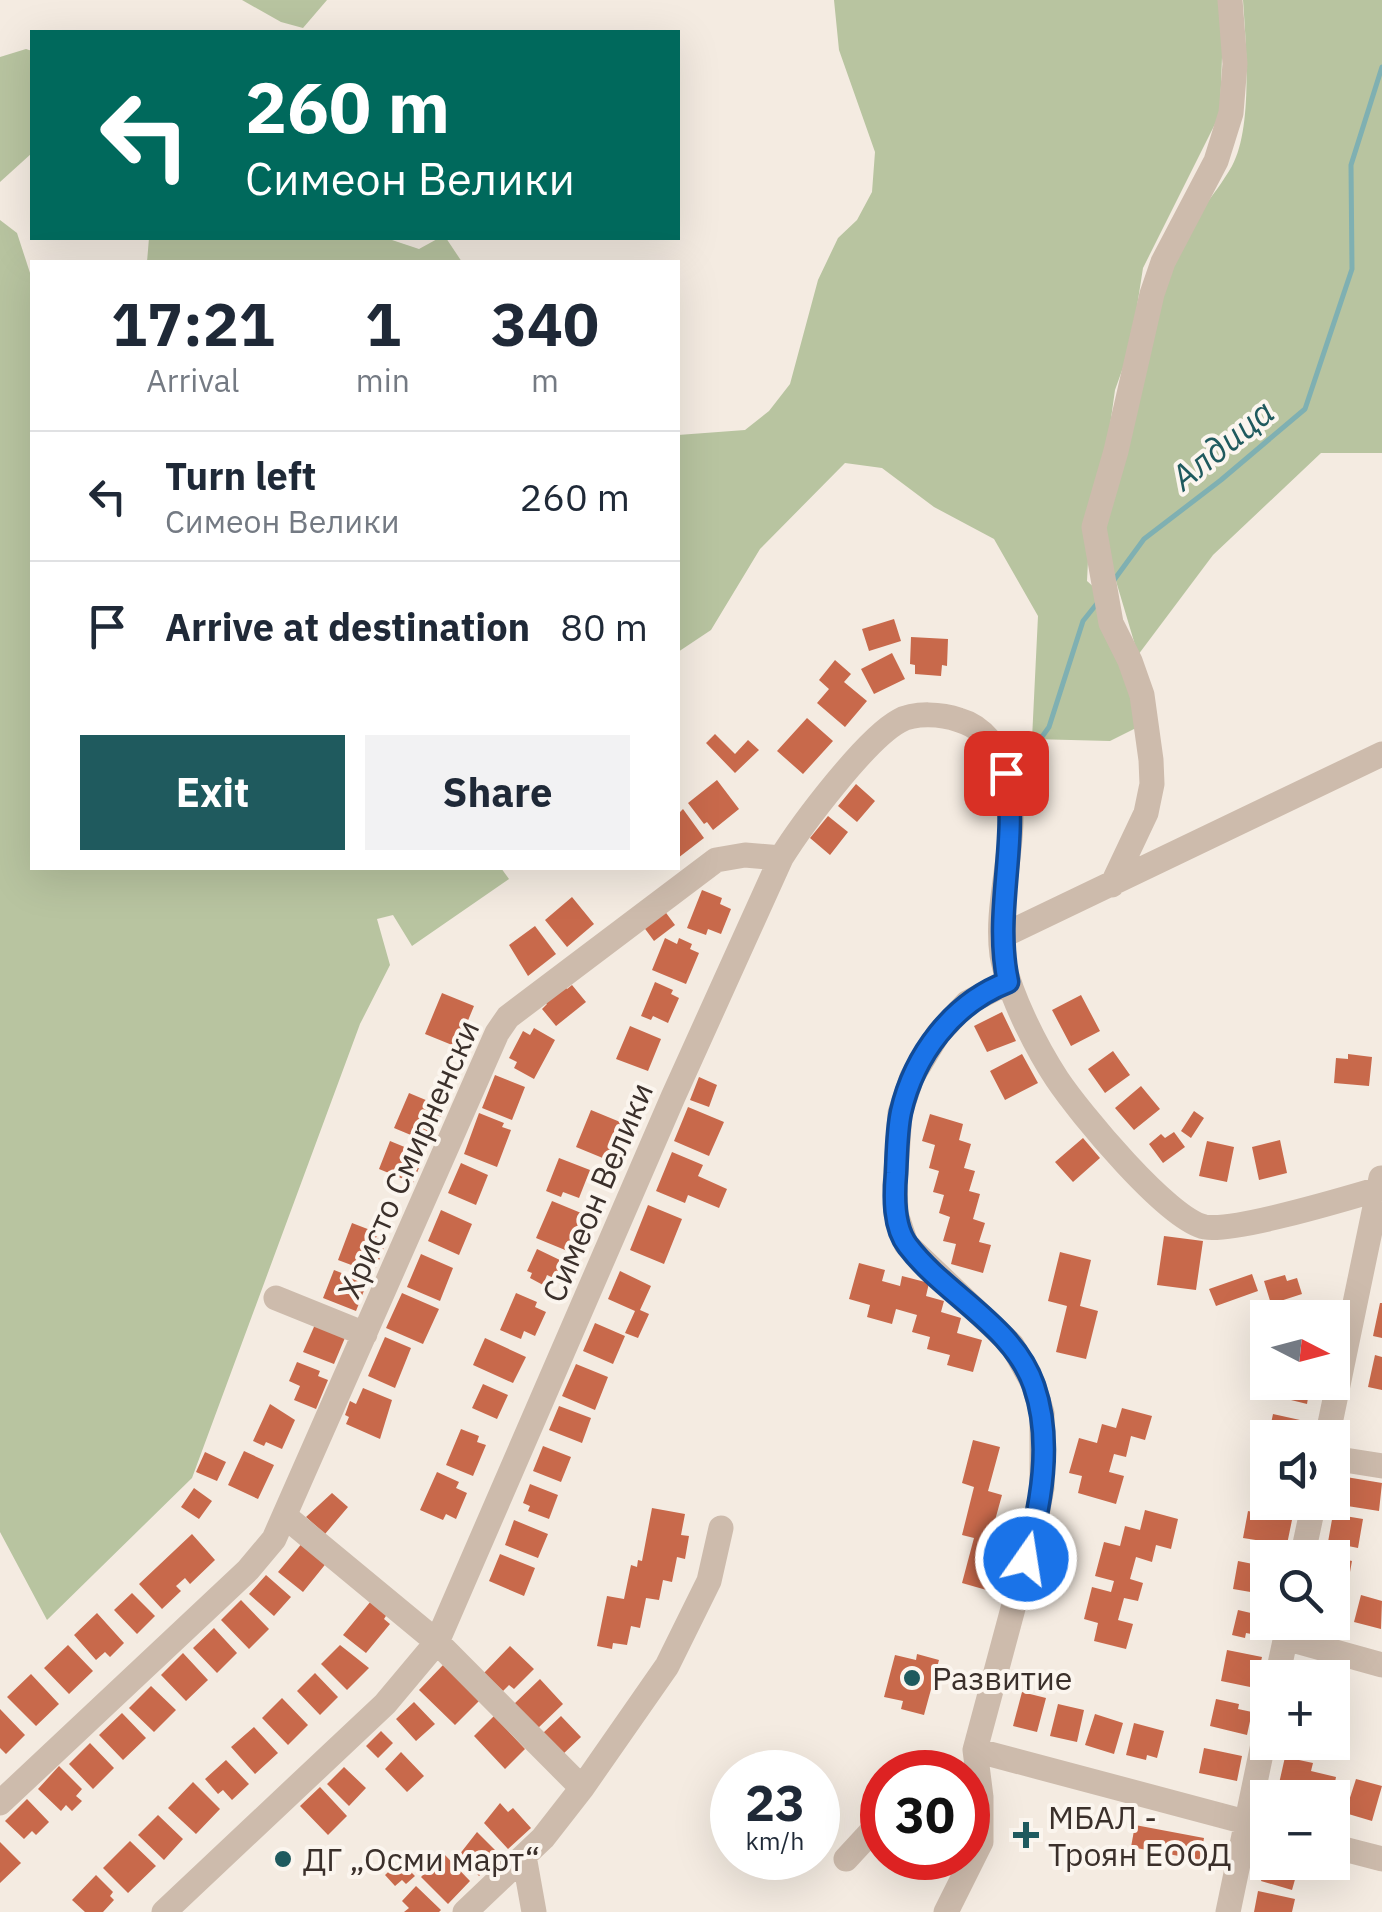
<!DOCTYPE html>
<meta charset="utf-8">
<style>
body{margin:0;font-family:"IBM Plex Sans",sans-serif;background:#f2f2f3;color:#1f2937;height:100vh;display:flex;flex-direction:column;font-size:38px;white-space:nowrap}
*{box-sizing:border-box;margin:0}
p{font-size:32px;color:#747a83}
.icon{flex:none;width:55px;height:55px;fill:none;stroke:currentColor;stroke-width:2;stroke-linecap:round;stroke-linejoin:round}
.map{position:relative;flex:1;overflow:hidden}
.side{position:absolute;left:30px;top:260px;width:650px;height:610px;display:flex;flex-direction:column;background:#fff;border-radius:0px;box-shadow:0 10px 40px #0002}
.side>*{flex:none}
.top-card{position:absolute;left:30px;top:30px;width:650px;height:210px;border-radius:0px;box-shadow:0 10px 40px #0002;background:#00695c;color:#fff;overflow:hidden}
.needle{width:65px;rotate:96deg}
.tools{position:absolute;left:1250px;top:1300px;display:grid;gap:20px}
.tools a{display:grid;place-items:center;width:100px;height:100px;border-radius:0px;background:#fff;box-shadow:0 10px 40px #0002;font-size:50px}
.speed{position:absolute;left:710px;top:1750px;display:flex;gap:20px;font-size:50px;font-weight:700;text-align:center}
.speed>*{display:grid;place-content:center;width:130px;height:130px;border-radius:50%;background:#fff;box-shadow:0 10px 40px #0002;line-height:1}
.speed small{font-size:25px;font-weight:400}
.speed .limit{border:15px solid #d22;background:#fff;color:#111}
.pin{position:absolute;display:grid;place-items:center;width:85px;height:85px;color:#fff;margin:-42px;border-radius:20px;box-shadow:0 5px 15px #0006}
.me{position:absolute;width:110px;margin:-55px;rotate:13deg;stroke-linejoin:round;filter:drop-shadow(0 0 8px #0008)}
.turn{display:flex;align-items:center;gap:35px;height:210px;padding:0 50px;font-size:45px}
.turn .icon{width:130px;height:130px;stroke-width:2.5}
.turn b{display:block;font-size:70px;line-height:85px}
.eta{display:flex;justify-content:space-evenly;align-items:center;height:170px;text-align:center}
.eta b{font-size:60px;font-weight:800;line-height:70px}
.button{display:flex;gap:20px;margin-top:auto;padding:20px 50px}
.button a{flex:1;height:115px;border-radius:0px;background:#1f5a5e;color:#fff;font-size:40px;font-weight:800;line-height:115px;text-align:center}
.button a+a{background:#f2f2f3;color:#1f2937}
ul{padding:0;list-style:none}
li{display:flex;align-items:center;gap:30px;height:130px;padding:0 50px;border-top:2px solid #e0e1e3}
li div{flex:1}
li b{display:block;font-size:38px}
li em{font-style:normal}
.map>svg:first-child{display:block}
</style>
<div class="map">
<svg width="1382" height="1912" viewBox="0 0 1382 1912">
<rect width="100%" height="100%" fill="#f4ebe1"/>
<path fill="#b8c4a0" d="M242,0H327L303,28L281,22Z
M834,0H1224L1220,114L1143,268L1131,345L1115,390L1109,433L1091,501L1087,581L1097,590L1150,721L1110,741L1032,739L1038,616L994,539L934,507L882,468L845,463L760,549L711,630L678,652V435L745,430L769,411L790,384L818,280L838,238L857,220L872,192L875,152L839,50Z
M1243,0H1382V453H1321L1213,555L1138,655L1105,544L1104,505C1125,429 1142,344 1168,270C1181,230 1212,201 1232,166C1253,128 1246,43 1243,0Z
M26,49L32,51V153L0,182V57Z
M0,220L17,233L32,279V868H501L509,879L412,946L393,915L377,919L390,965L360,1024L192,1478L47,1620L0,1532Z
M149,238H386L419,249L439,238H446L462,262H147Z"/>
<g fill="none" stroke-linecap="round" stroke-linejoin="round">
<path stroke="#7fb0b2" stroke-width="5" d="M1114,580L1144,539L1221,480L1305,409L1352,269L1351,165L1382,67
M1022,765L1049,727L1083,621L1099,601"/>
</g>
<path fill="#c8694b" d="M894,619L901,641L869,651L862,629Z
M911,637L948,639L947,666L942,665L941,676L915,674V665L910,664Z
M892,653L905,679L874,694L861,669Z
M835,660L851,674L844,682L867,701L845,727L817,703L829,689L819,680Z
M807,718L833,741L803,774L777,751Z
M715,734L735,754L748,740L759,750L735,773L706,743Z
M717,780L739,809L713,830L707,822L704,824L688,803Z
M856,784L875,801L857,822L838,806Z
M683,809L704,838L678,858V814Z
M828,816L848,832L830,855L810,838Z
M702,890L722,898L720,904L731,909L721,934L708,929L706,935L687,928Z
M572,897L594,924L567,947L545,920Z
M661,906L675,925L654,941L640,922Z
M535,926L556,954L528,976L509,945Z
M665,938L677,944L679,938L692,944L690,949L699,953L686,984L652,970Z
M655,982L673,990L671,994L679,998L668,1023L653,1016L651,1020L641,1016Z
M562,983L567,989L572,985L586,1002L556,1026L542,1009L547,1004L542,999Z
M442,993L474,1006L457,1047L425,1034Z
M1081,995L1100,1031L1071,1046L1052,1010Z
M1002,1012L1016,1041L987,1052L974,1026Z
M630,1026L661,1039L648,1071L616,1059Z
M534,1028L555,1040L534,1079L514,1068L517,1062L509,1058L523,1031L530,1035Z
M1113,1051L1130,1075L1105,1093L1088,1069Z
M1022,1054L1038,1083L1005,1100L990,1071Z
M1348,1054L1372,1057L1369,1086L1334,1083L1336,1058L1348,1059Z
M495,1075L525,1087L512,1120L482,1108Z
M699,1077L717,1085L709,1107L690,1100Z
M1141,1086L1160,1109L1134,1130L1115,1108Z
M409,1093L445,1108L430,1143L394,1128Z
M688,1107L724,1122L709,1156L674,1141Z
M591,1110L625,1124L610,1161L576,1147Z
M1194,1111L1204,1118L1191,1138L1181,1131Z
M479,1113L504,1123L502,1127L511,1130L497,1167L464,1154Z
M930,1114L963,1124L959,1140L971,1144L964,1168L975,1171L969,1191L980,1194L973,1219L985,1223L979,1242L991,1245L983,1273L951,1264L956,1244L943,1241L950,1217L939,1213L944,1195L933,1192L939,1171L929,1168L935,1145L922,1141Z
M1174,1132L1185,1147L1163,1163L1149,1144L1161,1134L1165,1138Z
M1083,1138L1100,1158L1073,1182L1055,1162Z
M1280,1140L1287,1173L1259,1180L1252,1147Z
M390,1141L424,1155L413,1183L379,1169Z
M1207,1141L1234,1147L1227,1182L1199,1176Z
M672,1152L703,1165L698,1176L727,1189L719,1208L688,1195L685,1203L656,1191Z
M559,1158L590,1170L579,1198L563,1192L561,1197L546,1191Z
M461,1163L488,1175L476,1205L448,1193Z
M552,1201L586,1215L570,1252L536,1238Z
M648,1205L682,1219L664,1264L630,1250Z
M441,1210L472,1224L459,1255L428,1241Z
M352,1223L378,1233L376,1238L386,1242L376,1268L364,1264L362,1269L338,1260Z
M1164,1236L1203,1241L1196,1290L1157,1285Z
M537,1249L564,1262L556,1279L547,1275L543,1285L530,1278L532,1273L527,1271Z
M1060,1252L1091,1260L1080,1306L1098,1311L1086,1359L1056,1352L1067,1306L1048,1301Z
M421,1254L453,1268L440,1301L407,1287Z
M859,1263L885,1270L882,1281L900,1286L902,1276L929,1283L926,1296L944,1301L941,1312L961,1318L957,1333L982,1340L973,1372L947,1365L950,1355L927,1349L930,1337L912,1332L917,1315L896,1309L892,1324L867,1317L870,1305L849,1299Z
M334,1270L367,1283L356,1311L323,1298Z
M620,1271L651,1286L640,1310L649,1314L638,1338L625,1333L635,1311L608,1299Z
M1252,1274L1258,1291L1216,1306L1209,1289Z
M1285,1275L1287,1281L1297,1278L1302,1294L1271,1304L1264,1281Z
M402,1293L439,1309L423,1344L386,1328Z
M516,1293L537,1302L535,1307L546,1312L535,1336L524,1331L521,1339L500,1330Z
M1380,1303H1382V1338L1373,1336Z
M317,1320L347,1333L334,1364L303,1352Z
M595,1323L625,1336L613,1364L583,1351Z
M385,1337L411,1348L395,1388L368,1376Z
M485,1338L526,1357L513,1383L473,1365Z
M1375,1355L1382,1357V1390L1368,1387Z
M297,1362L320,1371L318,1376L328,1380L316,1409L294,1400L300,1386L289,1381Z
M576,1364L608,1377L595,1410L562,1396Z
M1286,1382H1321L1317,1400L1308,1398L1307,1404L1283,1398Z
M483,1384L508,1395L497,1419L472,1408Z
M363,1388L392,1400L380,1439L346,1424L349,1417L345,1415L350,1401L356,1404Z
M270,1404L295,1420L282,1449L266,1442L264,1446L253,1441Z
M559,1406L591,1418L582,1443L549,1430Z
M1122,1408L1152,1416L1145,1440L1131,1436L1126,1457L1114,1454L1109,1472L1124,1476L1116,1504L1078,1493L1082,1476L1069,1473L1079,1438L1097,1443L1102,1424L1116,1428Z
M1273,1414L1300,1420L1297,1428L1308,1430L1306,1438H1268Z
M461,1429L479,1436L477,1442L486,1445L473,1476L446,1465Z
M973,1440L1000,1447L988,1491L1002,1495L989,1542L1002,1546L990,1591L962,1583L974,1538L962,1535L974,1487L962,1483Z
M543,1446L571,1457L561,1482L533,1471Z
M244,1451L274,1465L258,1499L228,1485Z
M205,1452L226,1462L217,1481L196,1472Z
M437,1472L459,1482L456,1488L467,1493L456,1519L446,1514L443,1520L420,1510Z
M1346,1477L1382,1483L1379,1511L1341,1505Z
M1266,1480L1268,1502H1294L1293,1509L1261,1506Z
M530,1484L558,1495L549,1519L528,1511L530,1506L523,1503Z
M194,1488L212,1501L199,1519L181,1507Z
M332,1493L348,1507L325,1534L306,1517Z
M652,1508L685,1514L681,1535L689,1536L685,1559L677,1557L672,1582L663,1580L659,1600L646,1598L640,1628L631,1626L627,1645L613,1643L612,1649L597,1646L607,1596L624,1599L631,1565L637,1567L638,1560L642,1561Z
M1145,1510L1178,1519L1171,1549L1156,1545L1152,1562L1136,1557L1130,1579L1143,1583L1138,1601L1124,1598L1118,1620L1133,1624L1126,1649L1094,1641L1098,1623L1084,1619L1092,1587L1111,1592L1114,1581L1095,1576L1104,1542L1120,1546L1125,1526L1140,1530Z
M1248,1511L1292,1520L1285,1554L1261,1550L1262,1541L1243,1538Z
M1333,1514L1363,1519L1358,1548L1328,1542Z
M514,1520L548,1534L538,1558L505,1545Z
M192,1534L215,1560L190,1584L185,1578L176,1586L181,1591L162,1609L139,1584Z
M304,1541L328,1561L303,1592L278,1572Z
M500,1554L535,1568L524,1596L489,1581Z
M1343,1559L1352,1561L1342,1616L1332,1614V1576L1340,1577Z
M1238,1561L1268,1567V1595L1233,1589Z
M266,1575L291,1597L274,1616L249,1594Z
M132,1593L155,1616L137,1634L114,1610Z
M1361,1595L1382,1601L1381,1629L1354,1622Z
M241,1600L269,1629L249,1649L221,1620Z
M371,1601L389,1611L384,1619L390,1624L366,1653L343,1635Z
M1238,1610L1268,1617L1270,1622L1267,1637L1246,1633L1245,1638L1232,1635Z
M97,1613L124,1643L110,1657L105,1652L96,1660L74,1635Z
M214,1628L237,1653L217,1673L193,1648Z
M68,1645L93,1671L69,1694L44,1668Z
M340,1645L369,1668L347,1690L321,1664Z
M510,1646L534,1669L514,1689L509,1685L503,1691L484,1673Z
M1227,1650L1262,1657L1255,1688L1221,1681Z
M183,1653L208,1680L186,1701L161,1675Z
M917,1654L939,1660L924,1715L901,1709L903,1701L884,1697L895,1655L916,1660Z
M1304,1660L1333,1666L1331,1678H1300Z
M444,1664L481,1699L455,1725L419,1690Z
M315,1673L338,1697L320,1715L297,1691Z
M31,1674L59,1704L36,1726L7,1697Z
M540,1679L563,1704L537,1729L514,1704Z
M151,1686L176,1710L154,1732L129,1708Z
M1022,1692L1046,1698L1037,1732L1013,1726Z
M282,1698L308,1725L288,1745L262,1718Z
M1216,1699L1239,1704L1238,1709L1252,1712L1247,1735L1210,1726Z
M414,1702L435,1724L416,1741L396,1719Z
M1058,1704L1084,1710L1077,1742L1050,1736Z
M0,1709L25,1735L6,1754L0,1748Z
M122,1713L146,1738L123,1760L99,1735Z
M1095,1714L1123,1723L1114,1754L1085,1745Z
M494,1716L525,1749L505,1769L474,1736Z
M561,1716L581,1737L562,1755L542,1734Z
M1134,1723L1164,1731L1157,1758L1147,1755L1146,1760L1126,1755Z
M254,1727L278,1753L255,1774L231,1747Z
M381,1731L393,1743L378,1758L366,1746Z
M1281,1742H1313L1311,1751Z
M90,1743L114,1768L93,1789L69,1764Z
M1204,1748L1242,1756L1237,1781L1199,1773Z
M401,1752L424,1776L407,1792L385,1769Z
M1285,1757L1313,1763L1311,1771L1336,1777L1332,1798H1302L1303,1793L1278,1788Z
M226,1760L249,1784L232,1800L223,1790L218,1794L205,1779Z
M59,1766L82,1789L76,1796L82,1801L72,1811L66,1805L61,1811L38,1789Z
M344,1767L366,1788L349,1806L327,1784Z
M1356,1779L1382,1786L1372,1821L1345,1813Z
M193,1782L220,1809L196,1834L168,1808Z
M320,1787L347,1816L328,1835L300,1806Z
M27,1799L49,1822L36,1835L32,1831L24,1839L5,1821Z
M500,1803L508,1812L513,1808L531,1828L508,1849L484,1823Z
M158,1815L183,1839L164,1860L138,1835Z
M1135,1825L1204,1838L1200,1860L1131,1847Z
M477,1832L500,1855L479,1876L459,1855Z
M130,1841L156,1866L128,1893L103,1868Z
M0,1842L21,1863L0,1883Z
M444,1854L470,1881L448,1904L421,1877Z
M400,1861L415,1876L406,1884L402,1880L395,1886L385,1875Z
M1266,1862H1300L1292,1890L1261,1881Z
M96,1875L113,1892L110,1896L114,1900L103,1912H85L72,1900Z
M416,1886L441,1910L439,1912H404L409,1908L402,1901Z
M1258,1891L1295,1899L1292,1912H1254Z"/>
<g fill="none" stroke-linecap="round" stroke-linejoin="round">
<path stroke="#cdbbac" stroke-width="25" d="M1112,885L1146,813L1152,784L1151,760L1142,695L1130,661L1111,623L1094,527L1116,451L1152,294L1163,262L1216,161L1231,113L1235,64L1230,0
M1002,936L1382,754
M276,1298L365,1334
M1327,1438L1381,1178
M1332,1458L1382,1466
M286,1517L437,1642L582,1788L543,1838L465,1912
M1302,1558L1314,1502
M1285,1638L1382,1665
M1277,1678L1289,1622
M975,1750L1268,1828
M582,1788L667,1666L709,1581L721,1528
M981,1797L975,1750L1034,1530L1042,1488V1413L1033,1383L1012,1345L906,1244L896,1214L895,1185L900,1113L912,1077L938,1034L967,1003L1008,982
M0,1803L248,1570L274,1539L497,1033L508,1017L716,860L745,855L781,858
M1332,1846L1382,1859
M524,1856L534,1912
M846,1859L882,1820
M164,1912L385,1704L437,1642L673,1097L781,858C802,824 866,739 899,721C915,712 942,714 959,720C984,727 999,749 1006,774C1022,836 994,897 1002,955C1008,992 1036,1047 1057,1079C1079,1112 1168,1220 1205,1227C1236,1232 1348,1198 1382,1188
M946,1912L981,1842V1797L968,1799
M1228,1912L1268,1720"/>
</g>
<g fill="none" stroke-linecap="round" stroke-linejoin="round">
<g stroke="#114b97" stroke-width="25">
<path id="route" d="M1006,773C1019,843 993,912 1008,982C953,1003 914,1055 901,1112C897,1131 897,1153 896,1173C894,1196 893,1227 908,1246C945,1295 1014,1326 1034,1386C1053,1441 1041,1505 1026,1559"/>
</g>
<use href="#route" stroke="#1a73e8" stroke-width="18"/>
</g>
<g fill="#1f5a5e" stroke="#fbf5ee" stroke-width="4">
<circle cx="912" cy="1678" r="10"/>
<path d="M1021 1820h10v10h10v10h-10v10h-10v-10h-10v-10h10z"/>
<circle cx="283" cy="1859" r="10"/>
</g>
<g text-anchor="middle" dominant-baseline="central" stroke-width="8" stroke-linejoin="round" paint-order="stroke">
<g font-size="32" fill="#3b302b" stroke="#fbf5ee">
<text transform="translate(408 1159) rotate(-66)">Христо Смирненски</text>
<text transform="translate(597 1192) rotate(-67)">Симеон Велики</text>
</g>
<g font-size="32" fill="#3b302b" stroke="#fbf5ee" text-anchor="start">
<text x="932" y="1678">Развитие</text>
<text x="1048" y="1817">МБАЛ -<tspan x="1048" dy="37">Троян ЕООД</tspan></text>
<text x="303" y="1859">ДГ „Осми март“</text>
</g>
<g font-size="35" font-style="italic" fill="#1f5a5e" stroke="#fbf5ee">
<text transform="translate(1222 444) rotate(-39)">Алдица</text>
</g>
</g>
</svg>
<div class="tools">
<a><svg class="needle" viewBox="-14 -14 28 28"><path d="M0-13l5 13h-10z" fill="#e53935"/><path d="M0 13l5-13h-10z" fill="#747a83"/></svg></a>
<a><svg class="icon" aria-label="sound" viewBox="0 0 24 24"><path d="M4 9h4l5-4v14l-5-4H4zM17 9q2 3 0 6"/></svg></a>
<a><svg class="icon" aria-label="search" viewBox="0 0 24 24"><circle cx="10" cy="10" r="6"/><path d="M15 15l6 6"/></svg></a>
<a>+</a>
<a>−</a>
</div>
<div class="speed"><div>23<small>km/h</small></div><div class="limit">30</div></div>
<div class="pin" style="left:1006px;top:773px;background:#d93025"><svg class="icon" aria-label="arrive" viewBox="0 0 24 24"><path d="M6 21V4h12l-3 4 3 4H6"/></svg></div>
<svg class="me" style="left:1026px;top:1559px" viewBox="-20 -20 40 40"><circle r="17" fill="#1a73e8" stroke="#fff" stroke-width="3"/><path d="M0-11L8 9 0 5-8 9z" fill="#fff"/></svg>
<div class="top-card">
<div class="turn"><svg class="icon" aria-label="left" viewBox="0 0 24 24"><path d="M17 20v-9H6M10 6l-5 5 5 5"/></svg><div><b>260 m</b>Симеон Велики</div></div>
</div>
<section class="side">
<div class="eta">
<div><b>17:21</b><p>Arrival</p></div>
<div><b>1</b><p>min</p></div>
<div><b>340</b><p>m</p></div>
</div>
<ul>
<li><svg class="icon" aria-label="left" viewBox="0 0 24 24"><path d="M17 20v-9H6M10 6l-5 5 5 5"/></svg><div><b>Turn left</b><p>Симеон Велики</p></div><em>260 m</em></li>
<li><svg class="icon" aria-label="arrive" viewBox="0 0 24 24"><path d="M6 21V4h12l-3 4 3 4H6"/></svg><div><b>Arrive at destination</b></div><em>80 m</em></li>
</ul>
<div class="button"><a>Exit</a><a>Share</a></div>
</section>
</div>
